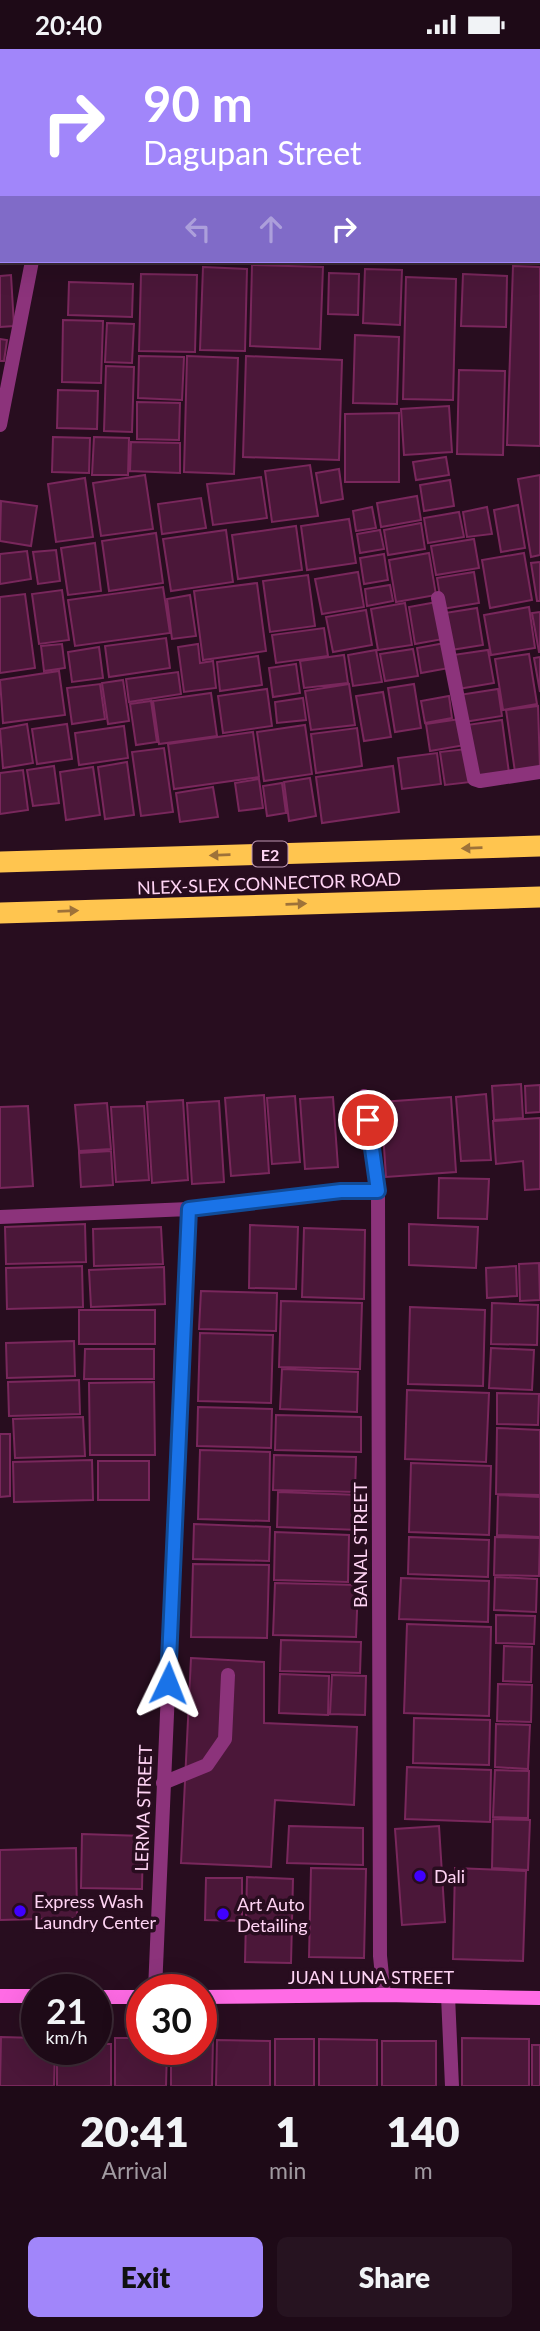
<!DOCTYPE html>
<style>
body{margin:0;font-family:Lato,sans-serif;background:#261320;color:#f1f3f6;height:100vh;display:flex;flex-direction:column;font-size:26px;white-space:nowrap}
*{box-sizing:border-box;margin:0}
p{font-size:23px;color:#a19aa1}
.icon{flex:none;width:38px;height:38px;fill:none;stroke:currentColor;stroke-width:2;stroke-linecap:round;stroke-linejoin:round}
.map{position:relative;height:2037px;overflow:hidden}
.details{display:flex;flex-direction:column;background:#1e0a17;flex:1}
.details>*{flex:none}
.guide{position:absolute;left:0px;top:0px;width:541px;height:214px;box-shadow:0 7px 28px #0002,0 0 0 2px #3c2b36;background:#a186fa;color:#fff;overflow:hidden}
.speed{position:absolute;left:21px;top:1925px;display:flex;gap:14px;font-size:35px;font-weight:700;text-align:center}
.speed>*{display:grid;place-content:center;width:91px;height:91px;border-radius:50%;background:#1e0a17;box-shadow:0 7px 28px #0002,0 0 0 2px #3c2b36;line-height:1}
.speed small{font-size:18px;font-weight:400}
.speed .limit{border:10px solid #d22;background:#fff;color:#111}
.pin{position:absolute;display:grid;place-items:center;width:60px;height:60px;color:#fff;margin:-30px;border:4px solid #fff;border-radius:50%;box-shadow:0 2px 7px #0007}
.me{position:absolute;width:77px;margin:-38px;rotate:2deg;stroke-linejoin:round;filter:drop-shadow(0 0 5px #0008)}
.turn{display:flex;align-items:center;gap:24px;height:147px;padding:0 28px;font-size:32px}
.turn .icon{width:91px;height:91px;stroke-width:2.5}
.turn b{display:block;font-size:49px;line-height:60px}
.lanes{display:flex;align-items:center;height:66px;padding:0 28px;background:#0003;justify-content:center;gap:35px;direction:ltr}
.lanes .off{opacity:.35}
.eta{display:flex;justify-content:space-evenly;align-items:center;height:119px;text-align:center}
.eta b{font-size:42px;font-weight:800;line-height:49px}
.primary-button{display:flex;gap:14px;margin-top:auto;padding:14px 28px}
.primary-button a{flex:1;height:80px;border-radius:10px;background:#a186fa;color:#111;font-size:28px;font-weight:800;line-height:80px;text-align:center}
.primary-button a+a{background:#261320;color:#f1f3f6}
.status{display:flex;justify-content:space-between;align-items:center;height:49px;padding:0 35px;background:#1e0a17;direction:ltr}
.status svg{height:19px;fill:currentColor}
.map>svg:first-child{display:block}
</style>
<div class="status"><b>20:40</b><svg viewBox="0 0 49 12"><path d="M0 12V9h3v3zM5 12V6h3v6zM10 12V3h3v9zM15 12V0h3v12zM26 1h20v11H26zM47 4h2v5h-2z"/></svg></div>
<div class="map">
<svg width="540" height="2037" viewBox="0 0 540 2037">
<rect width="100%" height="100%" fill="#280d1f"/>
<path fill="#4b1739" stroke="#79275c" stroke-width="2" d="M0,0H53L2,2V45Z
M107,0H230L107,2Z
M240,0H294V2H240Z
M348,0H400V2H348Z
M405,0H446V2H406Z
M451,0H540V173L539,2Z
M0,52L2,53V105L0,104Z
M0,106H2V172H0Z
M252,216L323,218L320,300L250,297Z
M513,217L540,218V397L507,396Z
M203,218L247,220L245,302L200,301Z
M365,220L402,221L400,276L363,274Z
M329,224L359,225L358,266L328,265Z
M141,225L197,226L195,303L139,302Z
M463,225L507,227L506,278L461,277Z
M11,226L14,277L0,278V227Z
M406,228L456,230L453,351L403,350Z
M69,233L133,235L132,268L68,266Z
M63,271L103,272L101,334L62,333Z
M107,274L134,275L132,314L105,313Z
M355,286L399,288L397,355L353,354Z
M0,290L7,291L4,312H0Z
M139,307L184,308L182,351L138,349Z
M187,307L238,309L234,425L184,423Z
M246,307L342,311L339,411L243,408Z
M106,317L134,318L132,383L104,382Z
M459,321L505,322L503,406L457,405Z
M58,341L98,342L97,380L57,379Z
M137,353L180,354L179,391L137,390Z
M449,357L452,403L404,406L401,360Z
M399,364V433H345V365Z
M53,388L90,389L89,424L52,423Z
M94,388L129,389L128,426H92Z
M131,393L180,394V424L130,422Z
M446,408L449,426L416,431L413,413Z
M310,416L318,467L272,473L265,422Z
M339,420L343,450L321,454L316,424Z
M145,426L153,480L101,487L93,434Z
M540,426V506L531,508L518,430Z
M261,428L267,469L213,476L207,435Z
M85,429L93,488L56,493L48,435Z
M450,431L454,457L424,462L420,436Z
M417,447L421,471L381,478L377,454Z
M201,449L206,479L162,485L158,455Z
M1,452L37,457L31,497L0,492Z
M518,456L525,499L501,503L494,461Z
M372,458L376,479L356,482L353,462Z
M487,458L492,485L467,488L463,463Z
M459,463L464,488L428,494L424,469Z
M349,470L356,514L307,521L301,477Z
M421,474L425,500L388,506L384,481Z
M296,477L302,521L238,530L232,486Z
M226,481L233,533L171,542L163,490Z
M380,481L384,500L360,504L357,485Z
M156,484L163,534L109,542L102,492Z
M474,490L479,519L436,526L431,497Z
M95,494L101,542L68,546L61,499Z
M56,501L60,532L38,535L33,503Z
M27,502L31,530L0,535V505Z
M429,504L436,546L396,553L389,511Z
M524,504L532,551L490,559L482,511Z
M384,505L388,531L364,535L360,509Z
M540,513V552H537L531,514Z
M358,523L364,558L322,565L315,530Z
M474,523L479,554L442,560L437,529Z
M308,526L315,577L270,583L263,532Z
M257,534L266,602L203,611L194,542Z
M390,536L393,552L367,557L365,540Z
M163,538L170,584L75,597L68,551Z
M62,541L69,591L39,595L32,545Z
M25,545L35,619L0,624V548Z
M190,546L196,587L172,590L167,550Z
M437,553L443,590L415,595L409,558Z
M405,554L412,596L378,601L371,560Z
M529,558L535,599L491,606L484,566Z
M477,559L483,596L451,601L445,564Z
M366,561L372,596L333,603L326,568Z
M540,563V603H539L532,564Z
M324,579L328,607L276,614L272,586Z
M166,589L170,619L109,628L105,597Z
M445,594L449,619L421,624L417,599Z
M62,595L65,619L44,622L41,597Z
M198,595L200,614L213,612L216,639L184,643L178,598Z
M99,598L103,629L72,633L68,603Z
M413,600L418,627L385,632L380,605Z
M376,601L382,633L353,637L348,606Z
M488,601L494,634L458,640L453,606Z
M529,605L537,655L503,661L495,610Z
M344,606L348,634L304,639L300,612Z
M258,607L262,636L220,642L217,613Z
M540,608V643L534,609Z
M296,615L300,644L273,648L269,619Z
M59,622L65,666L3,674L0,631Z
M178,623L181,645L129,653L126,630Z
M123,631L129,672L108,675L102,634Z
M100,635L105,670L72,675L67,639Z
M349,635L355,676L311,681L305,642Z
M414,635L421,679L395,683L388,639Z
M267,640L272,677L223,684L218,647Z
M498,640L502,667L464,673L459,646Z
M383,643L391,688L364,692L356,647Z
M211,644L217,687L159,695L153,652Z
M449,647L452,669L425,674L421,652Z
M303,649L306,671L277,674L275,653Z
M151,652L157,693L136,696L130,655Z
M538,657L540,719L515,723L506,661Z
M460,670L465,696L430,702L426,675Z
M502,671L509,724L475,729L467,676Z
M27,675L33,714L3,719L0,680Z
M67,675L72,710L37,715L32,680Z
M305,676L312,725L264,732L257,683Z
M124,677L128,709L79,716L75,684Z
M357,679L362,717L316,724L311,685Z
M253,683L259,728L174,740L168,695Z
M164,699L173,763L141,767L132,703Z
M466,700L471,733L445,736L440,703Z
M437,704L441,735L402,740L398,709Z
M127,713L134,766L105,770L98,718Z
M54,717L59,754L33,757L27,721Z
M393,717L399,763L322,774L316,728Z
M93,718L100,766L66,771L60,723Z
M23,721L28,761L0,765V724Z
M310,729L316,767L289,772L284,733Z
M259,730L263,759L239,762L235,734Z
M282,734L286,764L267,767L263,737Z
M213,738L218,768L180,773L176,744Z
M521,1035L523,1069L494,1071L492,1037Z
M540,1036V1063L526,1064L525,1037Z
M486,1045L491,1111L461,1112L456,1048Z
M264,1046L269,1124L231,1127L225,1049Z
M295,1047L300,1113L272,1115L267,1049Z
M333,1048L338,1118L305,1120L300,1050Z
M451,1048L456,1123L386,1128L381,1053Z
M183,1051L188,1131L152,1134L147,1053Z
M219,1052L224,1133L192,1135L187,1054Z
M107,1054L111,1100L79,1102L75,1056Z
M28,1057L33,1137L0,1139V1058Z
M144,1057L149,1131L116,1133L111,1058Z
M540,1069V1140L525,1141L523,1112L496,1115L493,1072Z
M111,1102L113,1136L81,1138L79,1104Z
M439,1129L489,1130L487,1170L438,1169Z
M85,1175L86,1213L6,1215L5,1178Z
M409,1175L478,1178L476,1219L409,1216Z
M250,1176L298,1178L296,1240L249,1239Z
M161,1178L163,1215L94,1217L93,1180Z
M304,1179L365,1181L364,1250L302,1248Z
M539,1214L540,1251L520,1252L519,1215Z
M82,1217L83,1258L7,1260L6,1219Z
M516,1217L517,1247L487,1249L486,1219Z
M164,1218L165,1255L91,1258L89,1221Z
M201,1242L277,1244L276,1282L199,1280Z
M281,1252L362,1254L360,1320L279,1318Z
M492,1254L538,1256L537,1296L491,1295Z
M410,1258L485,1261L483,1337L408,1335Z
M79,1261H155V1295H79Z
M200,1284L273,1286L271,1354L198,1352Z
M74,1292L75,1327L7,1329L6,1294Z
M491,1299L534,1301L532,1341L489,1339Z
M85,1300H154V1330H84Z
M282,1320L358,1323L357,1363L280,1360Z
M79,1331L80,1365L9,1367L8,1333Z
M154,1333L155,1406H90L89,1334Z
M407,1341L489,1344L486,1413L405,1410Z
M497,1344L539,1345L538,1376L497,1375Z
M198,1358L272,1360L271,1399L197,1397Z
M276,1366L361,1368V1403L275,1401Z
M83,1368L85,1407L15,1409L13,1370Z
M497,1379L540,1381V1446L496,1445Z
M0,1385H10V1447L0,1448Z
M200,1401L270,1403L269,1472L198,1470Z
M274,1406L356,1408L355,1443L273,1441Z
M92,1411L93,1451L14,1453L13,1413Z
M98,1412H149V1451H98Z
M411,1414L491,1417L489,1486L409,1483Z
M278,1443L360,1446L359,1481L277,1478Z
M498,1446L540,1448V1488L497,1486Z
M194,1475L270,1478L269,1512L193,1510Z
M275,1483L349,1486L348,1533L274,1531Z
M409,1488L489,1491L488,1528L408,1525Z
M495,1488L540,1489L539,1527L494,1526Z
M193,1515L269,1516L267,1589L191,1588Z
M495,1528L537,1530L536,1563L494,1561Z
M401,1529L489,1532L488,1573L399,1570Z
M275,1534L358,1536L356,1588L273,1586Z
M496,1566L535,1567L534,1595L496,1594Z
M407,1575L491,1578L489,1667L404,1664Z
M281,1591L361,1593L360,1624L280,1622Z
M504,1597L532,1598L531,1633L503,1632Z
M191,1609L264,1613V1674L357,1678L354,1756L275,1751L271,1818L181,1814Z
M280,1625L329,1627L328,1666L279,1664Z
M332,1626L366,1627L365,1666L330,1665Z
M498,1635L532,1636L531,1673L497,1672Z
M414,1669L490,1671L489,1716L413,1714Z
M496,1675L530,1676L528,1720L495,1718Z
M407,1718L491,1721L490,1773L405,1770Z
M495,1721L529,1722L528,1769L493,1768Z
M493,1770L530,1771L528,1821L492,1819Z
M289,1777L363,1779V1816L287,1814Z
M439,1777L445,1873L402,1876L395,1780Z
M82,1785L143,1787L142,1840L81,1839Z
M76,1799L77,1869L0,1871V1801Z
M311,1819L366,1820L364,1909L309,1908Z
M455,1819L526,1822L523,1912L453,1910Z
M247,1828L293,1830L291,1914L245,1913Z
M206,1829H242V1872L205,1871Z
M1,1988L37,1989V2000H55L54,2037H0Z
M115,1989H142V2000H167L166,2037H115Z
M201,1989H213L212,2037H171V2000H201Z
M462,1989L529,1990V2037H462Z
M275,1990H314V2037H275Z
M319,1990L377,1991V2037H319Z
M217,1991L270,1992V2037H216Z
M382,1992H436V2037H382Z
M96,1995H111V2037H57V2000H96Z
M532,1996H540V2037H532Z"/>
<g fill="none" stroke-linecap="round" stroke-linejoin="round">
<path stroke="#8c337b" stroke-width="14" d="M163,1734L207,1716L225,1690L228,1626"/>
<path stroke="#8c337b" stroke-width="14" d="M74,2L75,0
M0,190H2
M539,194H540
M0,376L32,212
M438,549L474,730L480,732L540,723
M364,1047L378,1142L380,1907L384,1946
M0,1168L189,1160L341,1142H378
M155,1941L189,1160
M448,1947L452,2037"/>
<path stroke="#ff6be5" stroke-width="14" d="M0,1947H37
M96,1948H142
M201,1948L384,1946L540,1949"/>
<path stroke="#ffc54f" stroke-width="21" d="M0,813L540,797
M0,864L540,848"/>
</g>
<defs><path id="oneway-solid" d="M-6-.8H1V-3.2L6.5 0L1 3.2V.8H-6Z" transform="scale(1.75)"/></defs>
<g fill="#9e7239">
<use href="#oneway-solid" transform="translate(472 799) rotate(178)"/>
<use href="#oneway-solid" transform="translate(220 806) rotate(178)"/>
<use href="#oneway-solid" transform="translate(296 855) rotate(-2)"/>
<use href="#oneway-solid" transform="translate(68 862) rotate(-2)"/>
</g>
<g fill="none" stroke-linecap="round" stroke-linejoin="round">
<g stroke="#114b97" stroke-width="18">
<path id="route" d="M168,1634L189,1160L341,1142H378L368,1071"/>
</g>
<use href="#route" stroke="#1a73e8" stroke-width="12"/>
</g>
<g fill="#4000ff" stroke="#280d1f" stroke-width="2.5">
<circle cx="420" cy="1827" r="7"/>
<circle cx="20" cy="1862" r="7"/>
<circle cx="223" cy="1865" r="7"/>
</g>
<g text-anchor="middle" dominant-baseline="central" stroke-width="7" stroke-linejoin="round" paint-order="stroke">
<rect fill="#280d1f" stroke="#be98b4" stroke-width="2" x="252.5" y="792.5" width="35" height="25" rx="5"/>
<g font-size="16" font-weight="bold" fill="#ffd4f4">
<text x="270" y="805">E2</text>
</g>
<g font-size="18" fill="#ffd4f4" stroke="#280d1f">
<text transform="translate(269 834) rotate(-2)">NLEX-SLEX CONNECTOR ROAD</text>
<text transform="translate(360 1496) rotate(-90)">BANAL STREET</text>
<text transform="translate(143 1759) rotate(-88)">LERMA STREET</text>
<text x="371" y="1928">JUAN LUNA STREET</text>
</g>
<g font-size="18" fill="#ffd4f4" stroke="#280d1f" text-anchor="start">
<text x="434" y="1827">Dali</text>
<text x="34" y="1852">Express Wash<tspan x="34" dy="21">Laundry Center</tspan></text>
<text x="237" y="1855">Art Auto<tspan x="237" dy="21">Detailing</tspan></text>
</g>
</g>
</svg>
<div class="speed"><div>21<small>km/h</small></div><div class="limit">30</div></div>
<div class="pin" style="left:368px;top:1071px;background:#d93025"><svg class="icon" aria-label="arrive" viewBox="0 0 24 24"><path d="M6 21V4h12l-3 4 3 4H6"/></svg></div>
<svg class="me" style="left:168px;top:1634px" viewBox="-20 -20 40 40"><path d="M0-17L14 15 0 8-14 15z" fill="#1a73e8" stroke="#fff" stroke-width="4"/></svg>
<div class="guide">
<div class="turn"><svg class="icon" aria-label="right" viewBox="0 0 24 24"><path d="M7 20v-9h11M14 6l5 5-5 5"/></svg><div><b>90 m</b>Dagupan Street</div></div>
<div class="lanes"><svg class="icon off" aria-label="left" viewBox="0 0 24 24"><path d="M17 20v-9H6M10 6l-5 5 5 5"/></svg><svg class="icon off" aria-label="ahead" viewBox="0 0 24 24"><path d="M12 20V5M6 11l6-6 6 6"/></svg><svg class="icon" aria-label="right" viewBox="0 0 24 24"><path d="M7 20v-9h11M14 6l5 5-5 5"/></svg></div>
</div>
</div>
<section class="details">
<div class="eta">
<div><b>20:41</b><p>Arrival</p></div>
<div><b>1</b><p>min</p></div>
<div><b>140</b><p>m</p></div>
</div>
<div class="primary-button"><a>Exit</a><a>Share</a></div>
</section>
